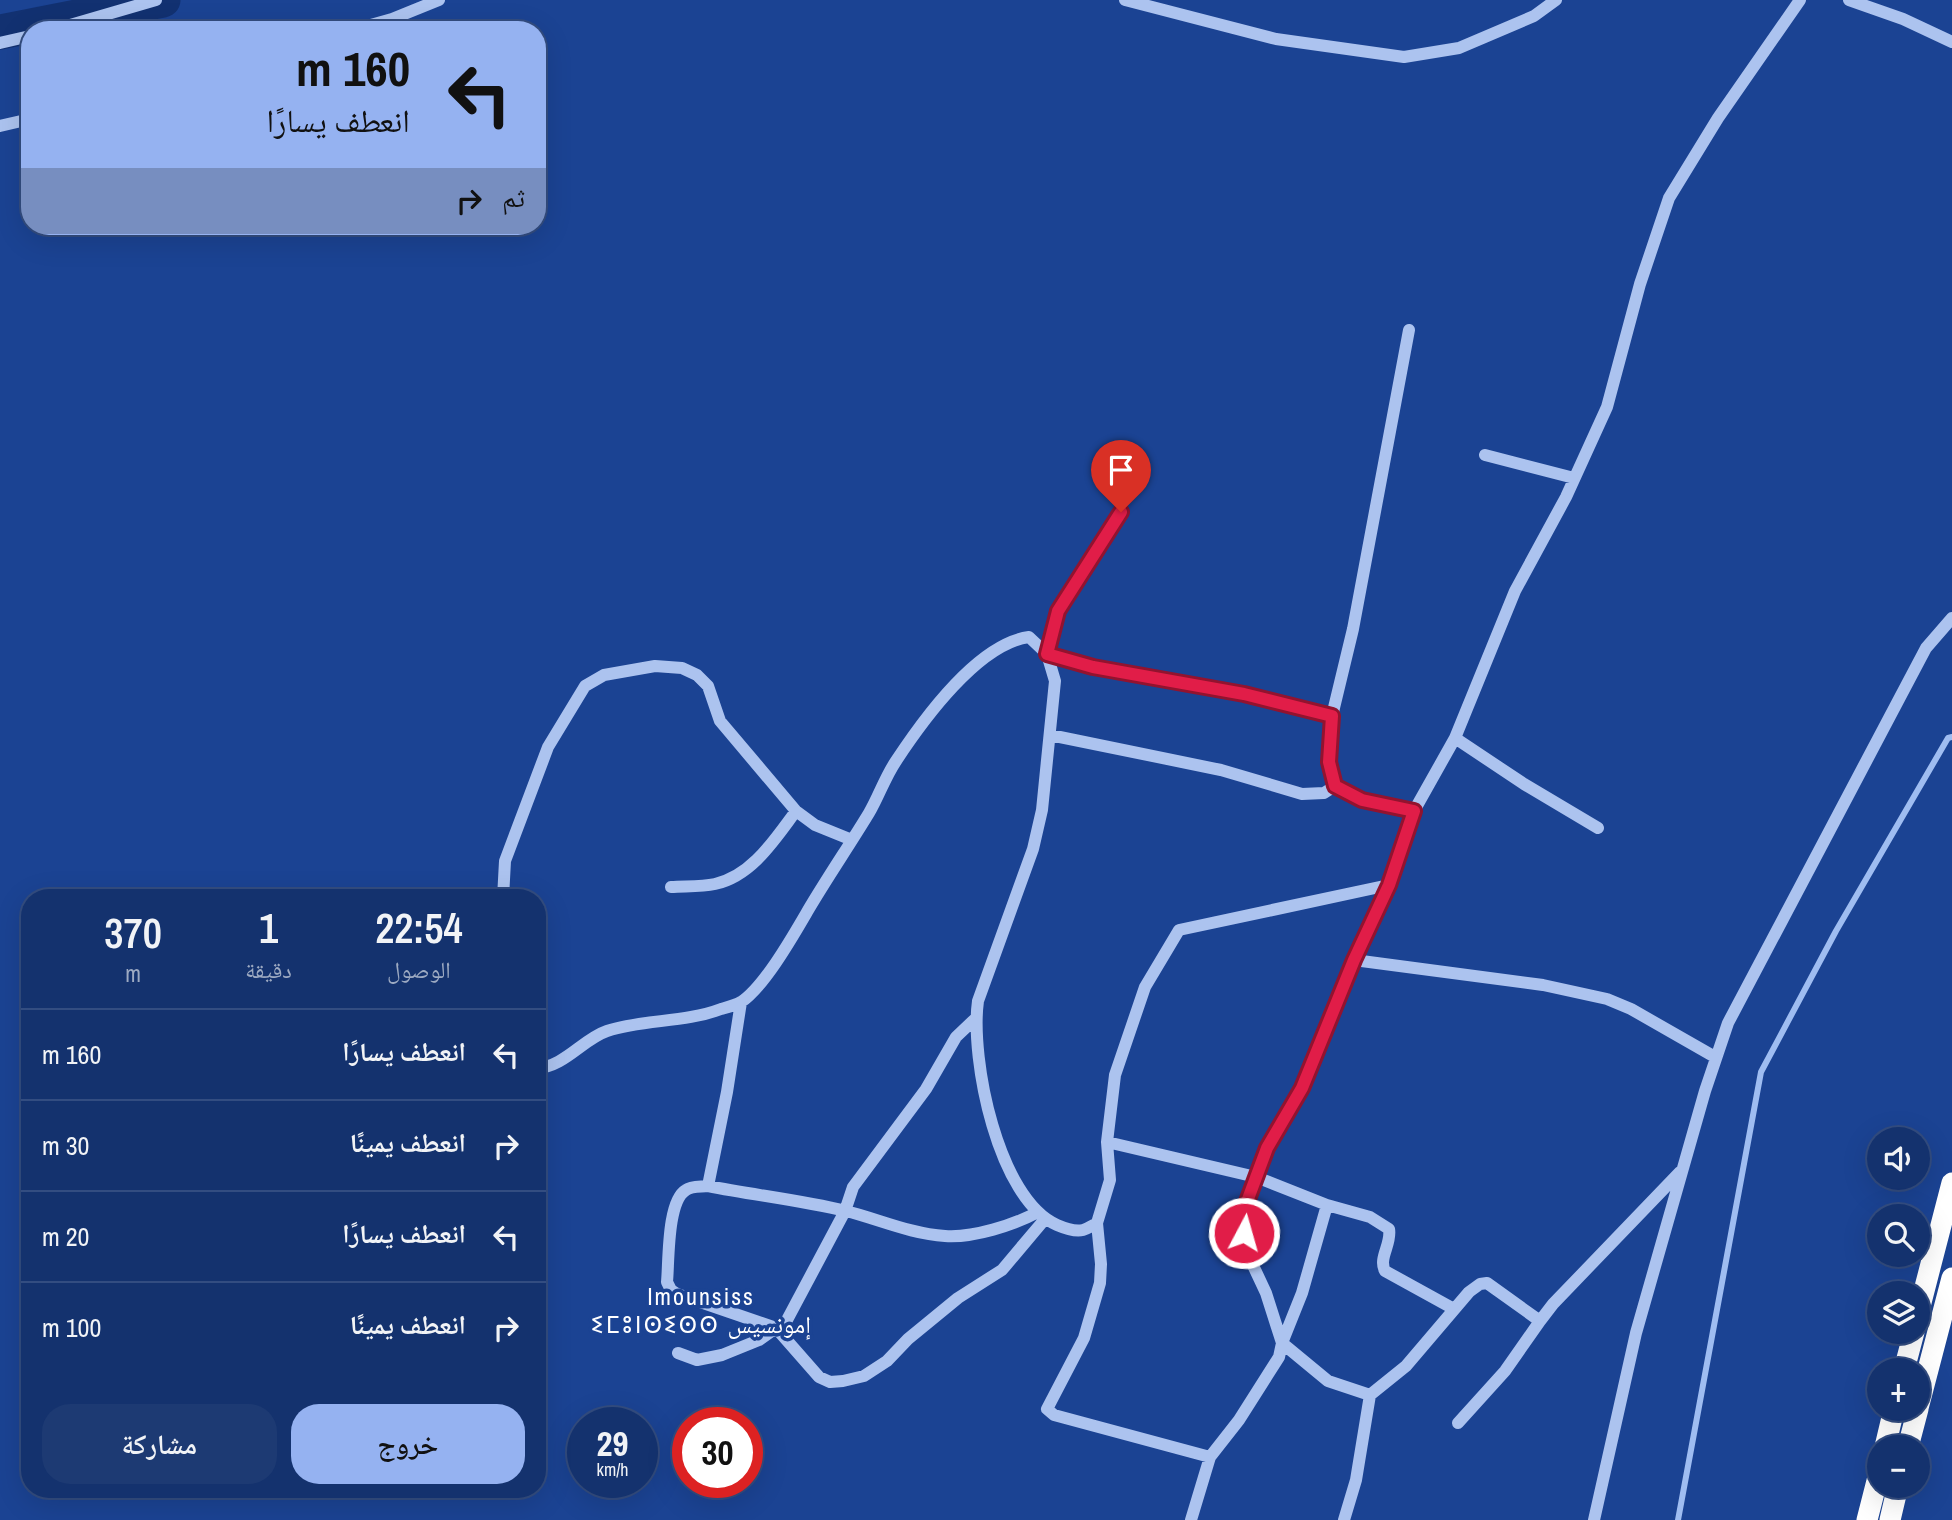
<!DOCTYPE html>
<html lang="ar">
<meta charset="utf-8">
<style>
body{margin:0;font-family:"Archivo Narrow","Noto Naskh Arabic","Noto Sans Tifinagh",sans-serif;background:#1d3a73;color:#f1f3f6;direction:rtl;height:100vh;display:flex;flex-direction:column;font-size:26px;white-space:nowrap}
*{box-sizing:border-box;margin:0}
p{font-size:23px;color:#9daac2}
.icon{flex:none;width:38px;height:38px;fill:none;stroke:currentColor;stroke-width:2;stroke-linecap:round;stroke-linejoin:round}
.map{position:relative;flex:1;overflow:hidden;direction:ltr}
.sheet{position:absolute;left:21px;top:889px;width:525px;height:609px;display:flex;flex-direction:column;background:#14326e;border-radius:28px;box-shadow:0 7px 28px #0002,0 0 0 2px #334d81;direction:rtl}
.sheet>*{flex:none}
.top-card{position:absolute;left:21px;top:21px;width:525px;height:214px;border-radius:28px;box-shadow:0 7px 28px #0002,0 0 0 2px #334d81;direction:rtl;background:#95b2f1;color:#111;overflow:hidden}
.fabs{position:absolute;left:1867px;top:1127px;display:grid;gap:14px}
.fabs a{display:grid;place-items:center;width:63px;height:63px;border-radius:50%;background:#14326e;box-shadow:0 7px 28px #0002,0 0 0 2px #334d81;font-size:35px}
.speed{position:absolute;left:567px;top:1407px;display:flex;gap:14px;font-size:35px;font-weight:700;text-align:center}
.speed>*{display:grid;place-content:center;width:91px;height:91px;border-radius:50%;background:#14326e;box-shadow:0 7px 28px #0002,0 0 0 2px #334d81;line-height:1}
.speed small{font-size:18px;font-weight:400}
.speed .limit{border:10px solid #d22;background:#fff;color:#111}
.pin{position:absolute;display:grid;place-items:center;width:60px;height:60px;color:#fff;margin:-72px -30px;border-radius:50% 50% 50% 0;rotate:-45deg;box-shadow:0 0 7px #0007}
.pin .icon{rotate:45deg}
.me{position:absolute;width:77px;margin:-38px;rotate:6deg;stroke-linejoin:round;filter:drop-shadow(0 0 5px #0008)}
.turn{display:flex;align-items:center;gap:24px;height:147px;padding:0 21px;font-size:32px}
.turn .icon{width:91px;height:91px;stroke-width:2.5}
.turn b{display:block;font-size:49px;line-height:60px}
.then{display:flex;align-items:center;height:66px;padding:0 21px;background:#0003;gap:14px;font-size:26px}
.eta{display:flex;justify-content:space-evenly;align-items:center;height:119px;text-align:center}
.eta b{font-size:42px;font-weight:600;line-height:49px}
.button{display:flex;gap:14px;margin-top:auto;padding:14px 21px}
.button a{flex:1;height:80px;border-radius:28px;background:#95b2f1;color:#111;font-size:28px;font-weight:600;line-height:80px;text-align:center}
.button a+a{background:#1d3a73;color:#f1f3f6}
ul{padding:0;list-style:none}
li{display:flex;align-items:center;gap:21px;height:91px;padding:0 21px;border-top:2px solid #334d81}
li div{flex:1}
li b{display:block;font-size:26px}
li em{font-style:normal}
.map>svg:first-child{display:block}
</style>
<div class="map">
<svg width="1952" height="1520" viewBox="0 0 1952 1520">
<rect width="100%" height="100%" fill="#1b4393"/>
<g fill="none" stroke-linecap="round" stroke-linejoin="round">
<path stroke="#9fbdf1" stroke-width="6" d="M1678,1520L1761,1072L1836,931L1948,738L1952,737"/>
<path stroke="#123171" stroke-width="35" d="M0,32L163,0"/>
<path stroke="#acc3ef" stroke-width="12" d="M1125,0L1276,39L1404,57L1459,48L1534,16L1556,0
M1849,0L1903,19L1952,42
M53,30L156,0
M353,30L392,19L439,0
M0,43L30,36
M0,126L30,119
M1485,455L1574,478
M1120,512L1058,611L1047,654L1093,667L1244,694L1332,716
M1050,735L1221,770L1302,794L1324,793L1335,786
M1455,738L1515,591L1566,497L1607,407L1640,284L1669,198L1718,118L1800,0
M1414,811L1455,738L1524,784L1598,828
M671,887C685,886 701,887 715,884C752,876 775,839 796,811
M503,898L505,861L548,747L585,686L604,675L655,666L682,668L697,675L708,686L720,721L796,811L815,825L852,840
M1354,960L1543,985L1607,999L1631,1009L1715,1057
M537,1068C564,1067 583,1039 607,1031C644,1019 684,1023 721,1009C728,1007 736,1005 741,1002C764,987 793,936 807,912C827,878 849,846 869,813C879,796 885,777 896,761C923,720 978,644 1029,637L1047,654L1055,681L1042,810L1033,849L978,1001C970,1059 998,1199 1057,1225C1064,1228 1075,1232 1083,1230C1087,1229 1093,1225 1097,1223
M1107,1142L1256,1177L1327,1205L1370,1217L1389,1229C1392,1244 1378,1258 1385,1271L1454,1309
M708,1186L727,1092L741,1002
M1327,1205L1302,1293L1282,1343L1328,1381L1370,1395L1356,1480L1344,1520
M1038,1212C1014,1225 973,1238 945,1236C911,1234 878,1219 846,1211C800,1200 753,1195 708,1186C701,1187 691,1186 686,1190C667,1201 669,1261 667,1282L671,1290L677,1294L776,1328L819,1377L830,1382L843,1381L864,1376L887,1361L908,1339L958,1298L1002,1270L1045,1219
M678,1353L697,1360L722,1355L759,1340L787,1320L845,1211L853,1187L926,1089L956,1037L975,1019
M1370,1395L1406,1366L1469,1292L1480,1284L1487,1283L1540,1321L1553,1304L1680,1172
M1458,1423L1505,1371L1540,1321
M1210,1457L1054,1415L1047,1409L1084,1338L1100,1283L1101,1264L1097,1223L1110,1180L1107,1142L1115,1075L1145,987L1179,930L1389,885
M1191,1520L1210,1457L1239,1420L1279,1357L1282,1343L1266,1293L1251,1261L1244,1233L1245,1207L1267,1148L1302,1088L1354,960L1389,885L1414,811C1386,805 1359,802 1335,786L1329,762L1332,716L1353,629L1409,330
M1594,1520L1636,1333L1705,1091L1728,1023L1926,648L1952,618"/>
<path stroke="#fff" stroke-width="21" d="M1918,1314L1952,1183
M1904,1370L1914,1332
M1918,1408L1952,1278
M1885,1447L1894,1409
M1908,1447L1918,1409
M1867,1520L1880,1469
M1890,1520L1898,1486"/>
</g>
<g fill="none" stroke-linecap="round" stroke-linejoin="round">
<g stroke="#92132f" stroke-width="18">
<path id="route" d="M1121,512L1058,611L1047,654L1093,667L1244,694L1332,716L1329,762L1335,786L1362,800L1414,811L1389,885L1354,960L1302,1088L1267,1148L1245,1207L1244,1233"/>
</g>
<use href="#route" stroke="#e11d48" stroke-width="12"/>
</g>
<g text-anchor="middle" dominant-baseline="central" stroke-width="7" stroke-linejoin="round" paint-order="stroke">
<g font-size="24" letter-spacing="2" fill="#fff" stroke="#1b4393">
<text x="701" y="1296">Imounsiss<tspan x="701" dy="28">ⵉⵎⵓⵏⵙⵉⵙⵙ إمونسيس</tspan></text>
</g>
</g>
</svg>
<div class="fabs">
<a><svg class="icon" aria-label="sound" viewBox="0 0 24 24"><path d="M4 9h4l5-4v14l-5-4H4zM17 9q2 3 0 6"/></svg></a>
<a><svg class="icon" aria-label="search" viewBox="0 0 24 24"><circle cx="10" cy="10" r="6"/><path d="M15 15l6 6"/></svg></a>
<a><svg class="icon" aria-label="layers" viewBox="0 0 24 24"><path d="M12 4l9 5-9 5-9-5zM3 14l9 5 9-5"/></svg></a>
<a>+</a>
<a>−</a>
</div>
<div class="speed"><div>29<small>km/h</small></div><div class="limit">30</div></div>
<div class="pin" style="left:1121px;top:512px;background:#d93025"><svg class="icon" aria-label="arrive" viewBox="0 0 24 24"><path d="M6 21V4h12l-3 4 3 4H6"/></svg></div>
<svg class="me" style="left:1244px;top:1233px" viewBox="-20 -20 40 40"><circle r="17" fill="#e11d48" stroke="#fff" stroke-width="3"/><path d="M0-11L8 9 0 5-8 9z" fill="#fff"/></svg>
<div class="top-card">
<div class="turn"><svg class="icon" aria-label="left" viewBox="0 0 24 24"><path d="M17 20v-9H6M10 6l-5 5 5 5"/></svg><div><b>160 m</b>انعطف يسارًا</div></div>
<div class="then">ثم<svg class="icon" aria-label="right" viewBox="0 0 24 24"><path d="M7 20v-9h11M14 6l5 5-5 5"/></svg></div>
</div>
<section class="sheet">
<div class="eta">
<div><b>22:54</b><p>الوصول</p></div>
<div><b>1</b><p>دقيقة</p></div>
<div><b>370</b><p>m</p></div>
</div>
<ul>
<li><svg class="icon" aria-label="left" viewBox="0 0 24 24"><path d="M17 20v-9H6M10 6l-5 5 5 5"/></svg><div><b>انعطف يسارًا</b></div><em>160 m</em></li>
<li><svg class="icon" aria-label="right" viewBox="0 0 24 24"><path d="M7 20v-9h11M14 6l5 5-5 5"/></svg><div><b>انعطف يمينًا</b></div><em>30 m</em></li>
<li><svg class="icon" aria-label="left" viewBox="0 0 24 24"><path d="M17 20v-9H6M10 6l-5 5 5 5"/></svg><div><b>انعطف يسارًا</b></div><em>20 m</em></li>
<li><svg class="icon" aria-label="right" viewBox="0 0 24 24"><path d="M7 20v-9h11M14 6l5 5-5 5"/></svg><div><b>انعطف يمينًا</b></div><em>100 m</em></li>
</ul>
<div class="button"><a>خروج</a><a>مشاركة</a></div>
</section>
</div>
